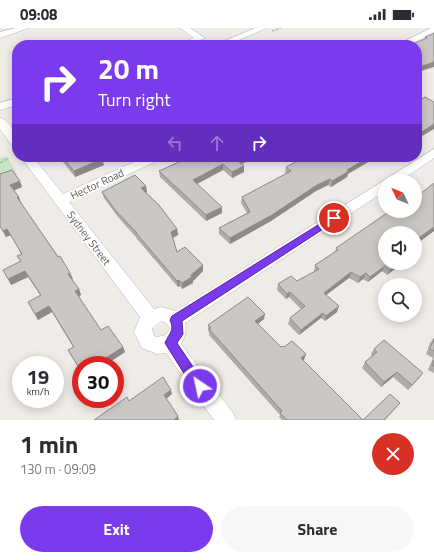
<!DOCTYPE html>
<meta charset="utf-8">
<style>
body{margin:0;font-family:"Titillium Web",sans-serif;background:#f7f7f7;color:#2b2b33;height:100vh;display:flex;flex-direction:column;font-size:15px;white-space:nowrap}
*{box-sizing:border-box;margin:0}
p{font-size:13px;color:#7c7c81}
.icon{flex:none;width:22px;height:22px;fill:none;stroke:currentColor;stroke-width:2;stroke-linecap:round;stroke-linejoin:round}
.map{position:relative;height:392px;overflow:hidden}
.panel{display:flex;flex-direction:column;background:#fff;flex:1}
.panel>*{flex:none}
.hud{position:absolute;left:12px;top:12px;width:410px;height:122px;border-radius:16px;box-shadow:0 2px 10px #0003;background:#7c3aed;color:#fff;overflow:hidden}
.needle{width:26px;rotate:313deg}
.controls{position:absolute;left:378px;top:146px;display:grid;gap:8px}
.controls a{display:grid;place-items:center;width:44px;height:44px;border-radius:50%;background:#fff;box-shadow:0 2px 10px #0003;font-size:20px}
.speed{position:absolute;left:12px;top:328px;display:flex;gap:8px;font-size:20px;font-weight:700;text-align:center}
.speed>*{display:grid;place-content:center;width:52px;height:52px;border-radius:50%;background:#fff;box-shadow:0 2px 10px #0003;line-height:1}
.speed small{font-size:10px;font-weight:400}
.speed .limit{border:6px solid #d22;background:#fff;color:#111}
.pin{position:absolute;display:grid;place-items:center;width:34px;height:34px;color:#fff;margin:-17px;border:2px solid #fff;border-radius:50%;box-shadow:0 1px 4px #0007}
.me{position:absolute;width:44px;margin:-22px;rotate:326deg;stroke-linejoin:round;filter:drop-shadow(0 0 3px #0008)}
.turn{display:flex;align-items:center;gap:14px;height:84px;padding:0 20px;font-size:18px}
.turn .icon{width:52px;height:52px;stroke-width:2.5}
.turn b{display:block;font-size:28px;line-height:34px}
.lanes{display:flex;align-items:center;height:38px;padding:0 20px;background:#0003;justify-content:center;gap:20px;direction:ltr}
.lanes .off{opacity:.35}
.round{display:grid;place-items:center;flex:none;width:42px;height:42px;border-radius:21px;background:#f7f7f7}
.head{display:flex;align-items:center;justify-content:space-between;height:68px;padding:0 20px}
h1{font-size:24px;font-weight:700;line-height:30px}
.primary-button{display:flex;gap:8px;margin-top:auto;padding:8px 20px}
.primary-button a{flex:1;height:46px;border-radius:24px;background:#7c3aed;color:#fff;font-size:16px;font-weight:700;line-height:46px;text-align:center}
.primary-button a+a{background:#f7f7f7;color:#2b2b33}
.status{display:flex;justify-content:space-between;align-items:center;height:28px;padding:0 20px;background:#fff;direction:ltr}
.status svg{height:11px;fill:currentColor}
.map>svg:first-child{display:block}
</style>
<div class="status"><b>09:08</b><svg viewBox="0 0 49 12"><path d="M0 12V9h3v3zM5 12V6h3v6zM10 12V3h3v9zM15 12V0h3v12zM26 1h20v11H26zM47 4h2v5h-2z"/></svg></div>
<div class="map">
<svg width="434" height="392" viewBox="0 0 434 392">
<rect width="100%" height="100%" fill="#efece7"/>
<path fill="#cae3c7" d="M7,128L17,146L0,153V130Z"/>
<g fill="none" stroke-linecap="round" stroke-linejoin="round">
<g stroke="#b4b7ba" stroke-width="1">
<path id="minor" d="M16,0H29L0,10V4Z
M180,0H190L205,10L189,17H177L194,10Z
M255,0H267L227,17H215Z
M431,0H434V5L408,17H397Z
M17,70V77L0,82V75Z
M0,90C12,93 17,109 17,120L13,119L0,101Z
M434,121V130L400,153H385V163L185,295C187,303 185,309 181,316L233,385L236,392H214L166,325L157,326L142,320L134,304L140,289L21,129H33L63,166L145,129H161L159,132L69,174L154,281L161,279L176,283ZM161,293L166,295L170,300L166,307L157,309L154,308L152,300Z"/>
</g>
<path stroke="#a1c3a7" stroke-width="1.5" stroke-dasharray="2.5 1.5" stroke-linecap="butt" d="M272,3L281,0"/>
<path stroke="#a1c3a7" stroke-width="2" stroke-dasharray="3.5 1.5" stroke-linecap="butt" d="M0,135L9,130"/>
<use href="#minor" fill="#fff" fill-rule="evenodd"/>
</g>
<path fill="#aeaba9" d="M59,129H100L104,137L75,149Z
M250,129V132L242,136L244,144L232,150L223,142L197,156L222,185L206,193L160,149L159,143Z
M286,139L348,146L347,149L331,159L328,157L316,163L271,193L230,216L219,206V200L247,185L241,175L242,169L286,146L285,145Z
M0,146L22,159L14,162L21,175L70,245L73,251H72L79,261L81,267L79,269L101,302L123,319L125,324L105,337H81V344L68,322L73,319L52,284L38,292L31,280L40,267L28,249L11,257L20,233L17,228L21,226L11,207L6,209L0,199Z
M434,155V203L415,217V205H385V235H401L399,238L387,247L382,243L368,254L363,251L358,255L349,250L326,267L337,284L325,293L321,290L299,307L288,296L290,290L301,281L289,269L286,271L277,262L278,256L297,253L314,244L315,237L335,225L336,220L415,183Z
M146,158L147,164H146L177,201L178,207L173,210L177,224L203,237V243L193,253V255L182,261L180,258L178,259L137,211L136,209L118,189L104,170L102,164Z
M264,291L258,296L281,319H284L306,326L303,332L363,392L400,375L385,392H282L279,389L280,387L209,307V304L208,303V297Z
M434,310V345L428,342L433,330L426,326L430,315Z
M374,321L419,350L408,362L393,349L381,359L362,340L365,334L372,328L371,326Z"/>
<path fill="#8d8b89" d="M434,34V39L417,44V40Z
M434,96V101L417,111V107Z
M244,129H251L250,132L237,138V132Z
M369,129H377L348,146L347,149L331,159L332,153L347,142Z
M102,131L104,137L75,149L74,143Z
M223,136V142L193,158V152Z
M244,138V144L232,150V144Z
M330,151L328,157L316,163L271,193L230,216V210L317,157Z
M20,153L22,159L13,163L10,157Z
M146,158L147,164L142,166L141,160Z
M17,169H19L21,175L20,176Z
M222,179V185L206,193V187Z
M434,199V203L415,217V215L416,212Z
M7,201L11,207L6,209L3,203Z
M177,201L178,207L172,210L171,204Z
M398,235H401L399,238L387,247L390,242Z
M203,237V243L193,253V255L182,261V255Z
M385,238L382,243L368,254L370,249Z
M25,243L28,249L11,257L8,251Z
M351,244L349,250L322,270L324,265Z
M70,245L73,251L71,252L68,246Z
M366,245L363,251L358,255L360,249Z
M179,252L180,258L178,259L177,253Z
M79,261L81,267L78,269L75,263Z
M290,264L289,269L286,271L287,266Z
M49,278L52,284L38,292L35,286Z
M339,278L337,284L325,293L326,288Z
M323,285L321,290L299,307L301,302Z
M265,286L264,291L255,298V293Z
M123,319L125,324L105,337H95Z
M306,326L304,332L300,335L301,330Z
M397,344L393,349L381,359L384,354Z
M423,345L419,350L408,362L412,357Z
M171,362L172,366L165,372L164,367Z
M178,388L179,392H174Z"/>
<path fill="#cac7c4" stroke="#8d8b89" d="M434,5V34L417,40V17H411L427,10L425,9Z
M425,69L434,74V96L417,107V74Z
M62,129H100L102,131L74,143Z
M190,129H244L237,132L244,138L232,144L223,136L193,152L222,179L206,187L159,143Z
M305,129H369L347,142L349,143L332,153L330,151L317,157L272,187L230,210L219,200L250,184L242,169L291,143L286,139Z
M12,142L20,153L10,157L19,169H17L58,229L60,228L70,245L68,246L79,261L75,263L101,302L108,298L123,319L95,337H81V343L68,322L74,319L49,278L35,286L28,274L41,267L25,243L8,251L3,242L21,233L17,228L22,226L7,201L3,203L0,198V146Z
M135,147L146,158L141,160L159,177L177,201L171,204L177,224L185,219L203,237L191,247L192,249L182,255L179,252L177,253L136,205H137L116,183L102,164Z
M434,155V199L416,212L415,211V205H385V235H398L390,242L385,238L370,249L366,245L360,249L351,244L324,265L339,278L326,288L323,285L301,302L290,290L305,278L290,264L287,266L278,256L291,248L297,253L319,241L315,237L338,222L336,220L390,183H415V170Z
M248,269L265,286L255,293L281,319L283,318L284,319L292,313L306,326L301,330L363,392L390,366L400,375L384,392H287L280,385L282,383L209,301L211,300L208,297Z
M434,310V323L430,321Z
M384,312L423,345L412,357L397,344L384,354L365,334L377,324L374,321Z
M434,332V338L432,337Z
M163,349L171,362L164,367L178,388L174,392H94L127,369L129,373Z"/>
<path fill="#7c3aed" stroke="#51269a" d="M334,187L338,190L337,192L182,293L183,306L177,315L206,358L204,363L200,364L195,363L165,315C169,305 175,303 170,292L172,288Z"/>
<g text-anchor="middle" dominant-baseline="central" stroke-width="3.5" stroke-linejoin="round" paint-order="stroke">
<g font-size="11" fill="#5f6266" stroke="#fff">
<text transform="translate(97 156) rotate(-25)">Hector Road</text>
<text transform="translate(89 210) rotate(53)">Sydney Street</text>
</g>
</g>
</svg>
<div class="controls">
<a><svg class="needle" viewBox="-14 -14 28 28"><path d="M0-13l5 13h-10z" fill="#e53935"/><path d="M0 13l5-13h-10z" fill="#7c7c81"/></svg></a>
<a><svg class="icon" aria-label="sound" viewBox="0 0 24 24"><path d="M4 9h4l5-4v14l-5-4H4zM17 9q2 3 0 6"/></svg></a>
<a><svg class="icon" aria-label="search" viewBox="0 0 24 24"><circle cx="10" cy="10" r="6"/><path d="M15 15l6 6"/></svg></a>
</div>
<div class="speed"><div>19<small>km/h</small></div><div class="limit">30</div></div>
<div class="pin" style="left:334px;top:190px;background:#d93025"><svg class="icon" aria-label="arrive" viewBox="0 0 24 24"><path d="M6 21V4h12l-3 4 3 4H6"/></svg></div>
<svg class="me" style="left:200px;top:358px" viewBox="-20 -20 40 40"><circle r="17" fill="#7c3aed" stroke="#fff" stroke-width="3"/><path d="M0-11L8 9 0 5-8 9z" fill="#fff"/></svg>
<div class="hud">
<div class="turn"><svg class="icon" aria-label="right" viewBox="0 0 24 24"><path d="M7 20v-9h11M14 6l5 5-5 5"/></svg><div><b>20 m</b>Turn right</div></div>
<div class="lanes"><svg class="icon off" aria-label="left" viewBox="0 0 24 24"><path d="M17 20v-9H6M10 6l-5 5 5 5"/></svg><svg class="icon off" aria-label="ahead" viewBox="0 0 24 24"><path d="M12 20V5M6 11l6-6 6 6"/></svg><svg class="icon" aria-label="right" viewBox="0 0 24 24"><path d="M7 20v-9h11M14 6l5 5-5 5"/></svg></div>
</div>
</div>
<section class="panel">
<div class="head"><div><h1>1 min</h1><p>130 m · 09:09</p></div><a class="round" style="background:#d93025;color:#fff"><svg class="icon" aria-label="close" viewBox="0 0 24 24"><path d="M6 6l12 12M18 6L6 18"/></svg></a></div>
<div class="primary-button"><a>Exit</a><a>Share</a></div>
</section>
